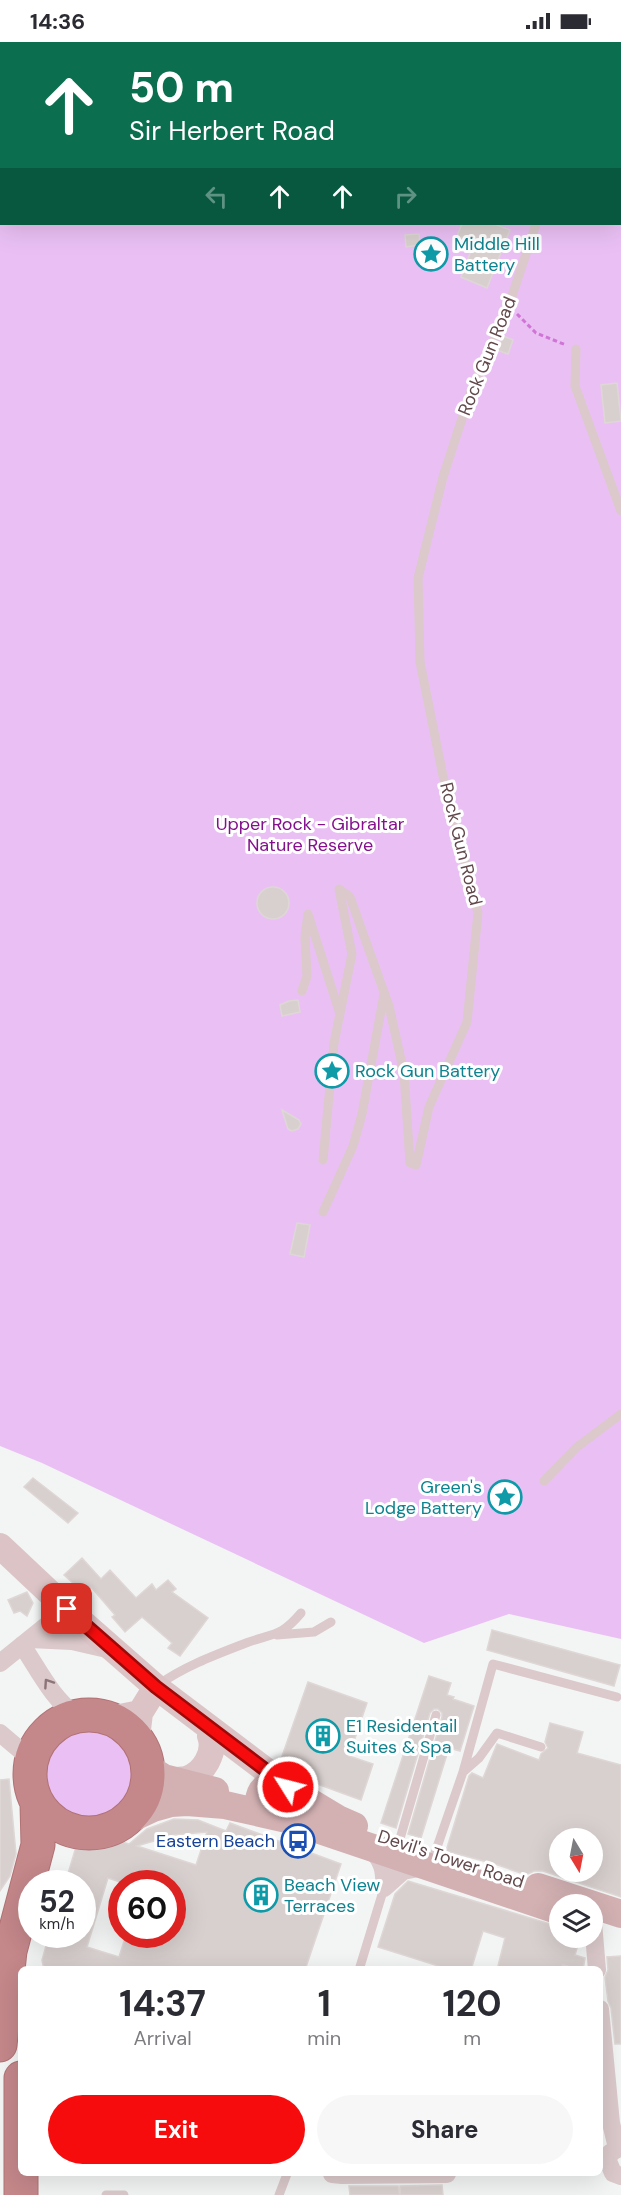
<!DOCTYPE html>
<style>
body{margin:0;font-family:"DM Sans",sans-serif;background:#f7f7f7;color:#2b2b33;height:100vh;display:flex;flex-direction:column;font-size:22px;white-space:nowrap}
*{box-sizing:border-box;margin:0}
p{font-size:20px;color:#7c7c81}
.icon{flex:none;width:33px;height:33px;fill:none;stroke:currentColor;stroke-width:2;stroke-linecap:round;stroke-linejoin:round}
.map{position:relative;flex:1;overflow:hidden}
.drawer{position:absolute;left:18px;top:1924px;width:585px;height:210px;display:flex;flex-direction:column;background:#fff;border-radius:9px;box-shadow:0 6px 24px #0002}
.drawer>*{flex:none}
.guide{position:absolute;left:0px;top:0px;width:621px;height:183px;box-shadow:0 6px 24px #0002;background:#0b6e4f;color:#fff;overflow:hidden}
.needle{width:39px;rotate:170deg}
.buttons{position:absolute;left:549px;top:1786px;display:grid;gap:12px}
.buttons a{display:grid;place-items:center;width:54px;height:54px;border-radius:50%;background:#fff;box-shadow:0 6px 24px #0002;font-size:30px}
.speed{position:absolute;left:18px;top:1828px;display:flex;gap:12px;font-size:30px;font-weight:700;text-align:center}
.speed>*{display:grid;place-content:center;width:78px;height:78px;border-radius:50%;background:#fff;box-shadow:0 6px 24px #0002;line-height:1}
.speed small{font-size:15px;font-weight:400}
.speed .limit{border:9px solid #d22;background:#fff;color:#111}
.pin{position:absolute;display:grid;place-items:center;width:51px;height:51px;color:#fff;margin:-26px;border-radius:12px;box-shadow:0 3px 9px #0006}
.me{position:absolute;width:66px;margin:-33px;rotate:306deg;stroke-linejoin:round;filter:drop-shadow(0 0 4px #0008)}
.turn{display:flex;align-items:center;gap:21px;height:126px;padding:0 30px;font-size:27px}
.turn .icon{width:78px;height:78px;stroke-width:2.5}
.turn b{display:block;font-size:42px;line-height:51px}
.lanes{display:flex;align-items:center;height:57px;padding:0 30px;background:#0003;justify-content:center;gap:30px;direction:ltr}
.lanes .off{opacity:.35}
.eta{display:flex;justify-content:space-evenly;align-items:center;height:102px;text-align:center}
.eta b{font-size:36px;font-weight:700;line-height:42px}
.primary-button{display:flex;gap:12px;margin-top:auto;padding:12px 30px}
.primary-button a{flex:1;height:69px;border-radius:36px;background:#f60c0d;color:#fff;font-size:24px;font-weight:700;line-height:69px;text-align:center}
.primary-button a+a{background:#f7f7f7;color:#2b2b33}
.status{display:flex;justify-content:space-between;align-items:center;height:42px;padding:0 30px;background:#fff;direction:ltr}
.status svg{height:16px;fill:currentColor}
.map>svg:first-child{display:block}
</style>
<div class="status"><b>14:36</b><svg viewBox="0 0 49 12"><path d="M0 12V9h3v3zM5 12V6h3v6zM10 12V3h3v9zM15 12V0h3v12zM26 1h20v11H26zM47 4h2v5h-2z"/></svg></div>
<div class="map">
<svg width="621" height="2153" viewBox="0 0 621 2153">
<rect width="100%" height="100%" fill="#f3f5f4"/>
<path fill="#eac0f4" d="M38,0H621V1597L509,1572L424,1601L42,1421L0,1404V165L1,163L2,182H620V2Z
M44 1731a47 47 0 1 1 94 0a47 47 0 1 1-94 0Z"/>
<path fill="#d8d0cf" stroke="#ded7d6" stroke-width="1.5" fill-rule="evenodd" d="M462,182H494L510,188L487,246L461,235L474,201L457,194Z
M419,192L420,203L406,205L405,193Z
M503,294L513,298L508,312L497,308Z
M617,341L621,379L605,381L601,343Z
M257 861a16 16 0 1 1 32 0a16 16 0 1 1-32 0Z
M298,958L300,970L282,974L280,963L289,959Z
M282,1068L299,1078L301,1082L298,1087L292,1089L288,1087Z
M297,1181L310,1183L304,1215L290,1212Z
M33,1436L78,1471L68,1481L24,1445Z
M82,1516L101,1537L110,1528L136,1556L152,1542L156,1548L168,1538L176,1547L172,1550L208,1576L180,1614L168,1606L172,1601L142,1575L125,1590L112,1575L115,1573L91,1545L85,1552L64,1533Z
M27,1550L33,1561L27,1574L20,1569L14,1571L8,1558Z
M492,1588L620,1623L614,1644L487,1608Z
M429,1634L451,1641L447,1653L454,1655L453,1657L474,1664L460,1709L449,1706L421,1796L408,1792L442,1675V1671L438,1667H434L430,1671L396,1786L381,1781Z
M308,1640L367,1661L349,1714L373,1722L361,1758L301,1736L280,1720Z
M550,1681L583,1690L577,1711L621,1723V1855L543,1829H534L526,1833L495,1822L446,1809L469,1734L472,1731L483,1736L497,1702L539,1718L541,1712L548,1706L545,1700ZM560,1797H592V1830H560Z
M9,1737L16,1812L10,1834L0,1849V1738Z
M174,1777L198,1778L226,1789L230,1781L341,1822L305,1928H44L42,1918L49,1893H82V1842H65L75,1808L85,1802L101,1798L113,1800L119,1799L129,1802L147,1787ZM207,1790L196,1823L137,1804L174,1793ZM108,1836L126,1842H172V1893H126L119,1915L87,1905Z
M408,1839L560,1885V1896H580L575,1913L585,1916L583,1928L563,1923L561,1928H497L505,1896L483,1889L471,1928H451L378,1905L395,1852Z
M621,1914V2002H615L611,1966L608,1959L605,1935L608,1928L607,1915Z
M442,2143L443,2153H400V2144Z
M349,2144H398L400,2153H350Z"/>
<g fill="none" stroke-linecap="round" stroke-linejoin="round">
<g stroke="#b17275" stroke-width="35">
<path id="highway" d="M30 1732a59 59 0 1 1 118 0a59 59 0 1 1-118 0Z
M0,2003L10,1909L38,1803L37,1761
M21,2036V2153"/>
</g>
<path stroke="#d074d6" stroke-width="3" stroke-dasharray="4.5 3" stroke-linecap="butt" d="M517,272L536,291L566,303"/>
<path stroke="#dbc9cb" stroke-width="9" d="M583,2V0
M0,8L2,9
M0,114L2,111
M576,307L575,344L621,469
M302,949L307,934L305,895L308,872L339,969
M323,1118L334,1001L352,912L339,847L350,855L389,964L404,1031L410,1121L416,1123L429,1065L467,980L478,871L443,734L420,620L418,536L443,435L470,352L509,263L536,182
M323,1170L353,1104L362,1072L384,952
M544,1439L577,1405L621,1372
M277,1593L314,1590L331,1580
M158,1643C185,1624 215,1613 246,1601C273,1591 281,1595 301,1571
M463,1730L493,1622L617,1655
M399,1800L436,1673
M435,1811L463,1730L479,1716L497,1691L541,1705
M359,1928L384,1846
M106,2153H124
M279,2153L287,2132"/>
<path stroke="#dbc9cb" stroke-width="18" d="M30,1597L72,1599L111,1608
M22,1603C38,1627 53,1658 77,1674
M0,1621L67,1567
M0,1691L26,1713L30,1724
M369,1806C383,1818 385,1829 384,1846L403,1829L424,1825
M593,1880L597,1928
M600,1967L611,2081L617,2106
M621,2105L610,2111L608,2119L613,2131L621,2134
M332,2132L342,2133L447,2132"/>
<path stroke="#dcc4c6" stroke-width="26" d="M0,1504L67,1567L156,1645L284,1742
M110,1677L140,1671
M137,1696L140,1671L156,1645
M171,1738C176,1738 181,1738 186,1737C204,1732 216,1710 210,1694"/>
<path stroke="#d3b1b3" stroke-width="28" d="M148,1726L164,1736L215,1749
M265,1772C253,1758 261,1742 278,1741L338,1777L354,1784
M125,1779L153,1766L171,1761L187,1760L225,1763L287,1777L560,1869
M538,1845L621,1872"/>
<use href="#highway" stroke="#c4878a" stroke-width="33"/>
</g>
<defs><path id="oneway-chevron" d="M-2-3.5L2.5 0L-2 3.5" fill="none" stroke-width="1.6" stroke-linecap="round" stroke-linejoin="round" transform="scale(1.5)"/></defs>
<use stroke="#8c7578" href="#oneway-chevron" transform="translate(48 1641) rotate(-124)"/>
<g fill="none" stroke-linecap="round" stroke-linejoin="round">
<g stroke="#a00808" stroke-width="15">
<path id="route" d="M67,1567L156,1645L288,1745"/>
</g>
<use href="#route" stroke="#f60c0d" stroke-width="10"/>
</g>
<defs>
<g id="sight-ring" transform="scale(1.725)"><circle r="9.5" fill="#fff" stroke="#0f9aa8" stroke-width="1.5"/><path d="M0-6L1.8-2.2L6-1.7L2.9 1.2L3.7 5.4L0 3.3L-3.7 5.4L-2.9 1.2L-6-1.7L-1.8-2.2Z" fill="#0f9aa8"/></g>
<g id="building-ring" transform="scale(1.725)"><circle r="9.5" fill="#fff" stroke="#0f9aa8" stroke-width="1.5"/><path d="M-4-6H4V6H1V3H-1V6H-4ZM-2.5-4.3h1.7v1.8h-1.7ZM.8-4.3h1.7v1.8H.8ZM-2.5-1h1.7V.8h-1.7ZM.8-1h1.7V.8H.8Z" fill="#0f9aa8"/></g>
<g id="bus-ring" transform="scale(1.725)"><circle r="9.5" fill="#fff" stroke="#1a4fb4" stroke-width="1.5"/><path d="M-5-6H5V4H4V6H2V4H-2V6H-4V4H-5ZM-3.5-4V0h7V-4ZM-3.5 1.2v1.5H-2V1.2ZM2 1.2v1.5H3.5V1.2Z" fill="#1a4fb4"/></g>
</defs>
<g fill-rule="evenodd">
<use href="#sight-ring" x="431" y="212"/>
<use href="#sight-ring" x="332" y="1029"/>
<use href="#sight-ring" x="505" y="1455"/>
<use href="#building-ring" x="323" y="1694"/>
<use href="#bus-ring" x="298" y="1799"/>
<use href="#building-ring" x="261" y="1853"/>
</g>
<g text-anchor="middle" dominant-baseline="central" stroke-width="6" stroke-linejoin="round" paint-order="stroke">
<g font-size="18" fill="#0d838f" stroke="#fff" text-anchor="start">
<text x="454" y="202">Middle Hill<tspan x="454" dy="21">Battery</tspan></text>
<text x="355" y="1029">Rock Gun Battery</text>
<text x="482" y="1445" text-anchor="end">Green's<tspan x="482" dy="21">Lodge Battery</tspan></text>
<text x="346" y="1684">E1 Residentail<tspan x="346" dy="21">Suites &amp; Spa</tspan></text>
<text x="284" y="1843">Beach View<tspan x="284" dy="21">Terraces</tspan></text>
</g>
<g font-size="18" fill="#62484b" stroke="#fff">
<text transform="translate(487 314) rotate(-68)">Rock Gun Road</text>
<text transform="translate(461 802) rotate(76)">Rock Gun Road</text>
<text transform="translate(451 1817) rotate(18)">Devil's Tower Road</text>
</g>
<g font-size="18" fill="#84108d" stroke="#fff">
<text x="310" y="782">Upper Rock - Gibraltar<tspan x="310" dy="21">Nature Reserve</tspan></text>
</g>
<g font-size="18" fill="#164399" stroke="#fff" text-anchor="end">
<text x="275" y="1799">Eastern Beach</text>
</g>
</g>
</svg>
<div class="buttons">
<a><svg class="needle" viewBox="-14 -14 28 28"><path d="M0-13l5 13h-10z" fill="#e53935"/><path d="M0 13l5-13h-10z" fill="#7c7c81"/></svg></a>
<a><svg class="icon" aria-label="layers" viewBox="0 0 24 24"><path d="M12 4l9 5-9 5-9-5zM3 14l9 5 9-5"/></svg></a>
</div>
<div class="speed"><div>52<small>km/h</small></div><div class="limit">60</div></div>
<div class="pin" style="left:67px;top:1567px;background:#d93025"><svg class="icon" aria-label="arrive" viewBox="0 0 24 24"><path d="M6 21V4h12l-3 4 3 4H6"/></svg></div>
<svg class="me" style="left:288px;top:1745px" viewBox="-20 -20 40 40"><circle r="17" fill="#f60c0d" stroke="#fff" stroke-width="3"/><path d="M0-11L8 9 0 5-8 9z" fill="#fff"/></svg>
<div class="guide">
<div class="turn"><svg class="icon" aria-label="ahead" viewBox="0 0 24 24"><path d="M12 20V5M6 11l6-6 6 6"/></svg><div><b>50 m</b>Sir Herbert Road</div></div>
<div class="lanes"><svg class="icon off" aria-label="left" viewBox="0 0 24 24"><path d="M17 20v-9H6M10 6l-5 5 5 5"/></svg><svg class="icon" aria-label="ahead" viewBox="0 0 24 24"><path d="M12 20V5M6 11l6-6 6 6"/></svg><svg class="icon" aria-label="ahead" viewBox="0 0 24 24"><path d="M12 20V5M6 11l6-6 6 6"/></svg><svg class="icon off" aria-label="right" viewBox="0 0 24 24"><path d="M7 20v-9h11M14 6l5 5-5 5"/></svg></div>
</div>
<section class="drawer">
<div class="eta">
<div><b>14:37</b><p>Arrival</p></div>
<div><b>1</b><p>min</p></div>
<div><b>120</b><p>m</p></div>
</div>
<div class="primary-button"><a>Exit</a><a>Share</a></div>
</section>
</div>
